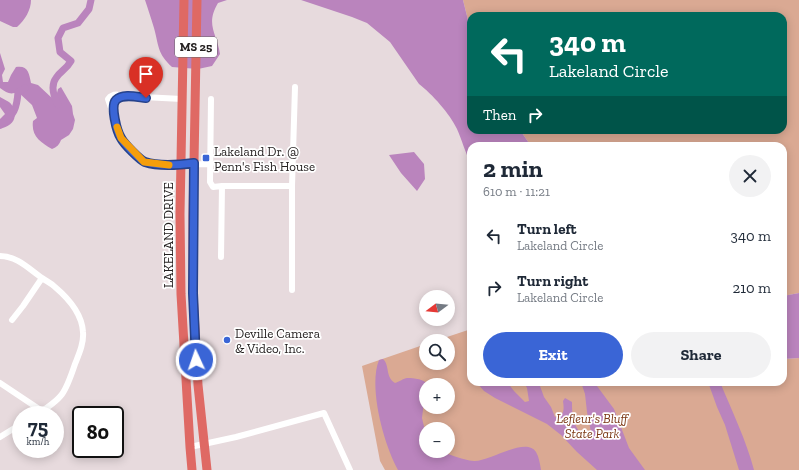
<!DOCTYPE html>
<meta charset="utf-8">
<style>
body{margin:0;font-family:"Zilla Slab",serif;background:#f2f2f3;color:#1f2937;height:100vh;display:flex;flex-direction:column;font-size:15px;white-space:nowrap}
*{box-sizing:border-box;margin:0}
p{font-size:13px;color:#747a83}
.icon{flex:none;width:22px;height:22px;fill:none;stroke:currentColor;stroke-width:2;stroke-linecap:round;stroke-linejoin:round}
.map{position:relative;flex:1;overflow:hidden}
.details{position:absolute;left:467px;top:142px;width:320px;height:244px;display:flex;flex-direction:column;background:#fff;border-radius:12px;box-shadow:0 2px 10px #0003}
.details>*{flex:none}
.hud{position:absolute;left:467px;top:12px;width:320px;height:122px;border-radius:12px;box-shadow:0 2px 10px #0003;background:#00695c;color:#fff;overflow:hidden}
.needle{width:26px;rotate:254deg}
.fabs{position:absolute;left:419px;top:290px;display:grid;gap:8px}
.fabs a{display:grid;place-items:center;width:36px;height:36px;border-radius:50%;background:#fff;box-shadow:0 2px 10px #0003;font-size:20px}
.speed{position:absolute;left:12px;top:406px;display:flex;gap:8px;font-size:20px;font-weight:700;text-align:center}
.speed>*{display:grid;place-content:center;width:52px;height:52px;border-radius:50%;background:#fff;box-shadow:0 2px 10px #0003;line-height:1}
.speed small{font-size:10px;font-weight:400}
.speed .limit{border:2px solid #111;border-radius:6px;background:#fff;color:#111}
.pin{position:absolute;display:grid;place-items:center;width:34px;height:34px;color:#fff;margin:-41px -17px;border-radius:50% 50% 50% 0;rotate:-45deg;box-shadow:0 0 4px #0007}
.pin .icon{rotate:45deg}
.me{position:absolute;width:44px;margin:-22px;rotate:357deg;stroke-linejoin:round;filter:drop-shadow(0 0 3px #0008)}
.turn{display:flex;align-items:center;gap:14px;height:84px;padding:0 16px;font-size:18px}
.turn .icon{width:52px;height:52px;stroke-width:2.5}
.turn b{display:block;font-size:28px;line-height:34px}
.then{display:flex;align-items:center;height:38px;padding:0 16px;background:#0003;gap:8px;font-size:15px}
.round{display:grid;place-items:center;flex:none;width:42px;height:42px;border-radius:21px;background:#f2f2f3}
.headline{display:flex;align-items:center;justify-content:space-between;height:68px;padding:0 16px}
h1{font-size:24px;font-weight:800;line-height:30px}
.action{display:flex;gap:8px;margin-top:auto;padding:8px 16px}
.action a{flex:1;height:46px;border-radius:24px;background:#3a65d6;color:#fff;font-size:16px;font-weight:800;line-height:46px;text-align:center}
.action a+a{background:#f2f2f3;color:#1f2937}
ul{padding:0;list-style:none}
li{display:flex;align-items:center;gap:12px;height:52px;padding:0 16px}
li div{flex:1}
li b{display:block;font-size:15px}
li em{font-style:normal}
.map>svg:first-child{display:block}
</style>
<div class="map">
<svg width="799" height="470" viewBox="0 0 799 470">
<rect width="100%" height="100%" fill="#e7dadd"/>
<path fill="#daa993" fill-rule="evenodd" d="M463,0H799V293L783,296V146H531L520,130H783V16H471V32Z
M471,329V382H783V359L799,358V470H385L380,461L362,366L426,344V363H448V341H435ZM426,385H448V407H426ZM426,429H448V451H426Z"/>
<path fill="#ba84bd" d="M0,0H31C31,10 25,20 17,27H13L0,21Z
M145,0H227L218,3C205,25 217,33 220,54L212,66L198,69L172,67C157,53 159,46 154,28C151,18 148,9 145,0Z
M301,0H463L471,32V130H520L531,146H471V164C465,152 462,140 457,129C450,114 432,94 419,84L390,42L367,23L352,17Z
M0,53L5,69L2,75L3,82H8L11,75L16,67C28,65 29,73 31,83L38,85L53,99L56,97L58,89L61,87L72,106L73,114L75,120L73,129L69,135L61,140C59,145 57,147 52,149C40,142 31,136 33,121L37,118L32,105L18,92C10,95 7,93 0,88Z
M0,97C3,99 6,100 9,102C12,104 13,107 14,111C17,122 9,126 0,129V119L5,114L0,107Z
M414,152L424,164L425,179L417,191L401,173L389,155Z
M799,293V358L783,359V296Z
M383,359C390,365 385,377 395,383C399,382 404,378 407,378C414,378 425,379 428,385H426L422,418L426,435V451C431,451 437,450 441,452C453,455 462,460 474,461C489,462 526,436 536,452C539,457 540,464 541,470H398C384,445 368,387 379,360Z
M476,382H507L514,391L525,402L529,401L527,388L524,382H535L540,386L544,397L551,407L555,417C565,417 564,408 563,401L565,398L572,402C572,415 573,430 587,437L590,435L591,432L587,412L585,394L581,382H594L614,409L629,448L645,470H597L577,452L561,435L547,424L495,398L484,391Z
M708,382H720C732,411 746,440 754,470H739L725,425L717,407Z"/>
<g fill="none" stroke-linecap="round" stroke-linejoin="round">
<path stroke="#ba84bd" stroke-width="7" d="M58,105C54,97 50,86 56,78C60,71 66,70 71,61L60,52L58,38L63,28L78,23L89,9L91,0
M0,125C14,116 17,108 18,92L25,88"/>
<path stroke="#fff" stroke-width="6" d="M182,99L123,96C118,94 112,94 108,99L121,138L144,162L162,165L211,164
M211,99L210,182L213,187L222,186L221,257
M222,186H292
M0,256C17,256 29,269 42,278C46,281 51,283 55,287C68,298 82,314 83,332C84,343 79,354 75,364C65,394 63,398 36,415
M292,290V186L295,87
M12,320L23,306L42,278
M0,383L42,411
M0,437L21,424
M190,447L236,437L324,413L350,470"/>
<path stroke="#df6964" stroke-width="9" d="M184,0L180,214L181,294L190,447L192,470
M197,0L193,216V293L198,385L207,470"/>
</g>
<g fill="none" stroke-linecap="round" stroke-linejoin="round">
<g stroke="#26428b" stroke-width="10">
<path id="route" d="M146,98C137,97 123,93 116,100C110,106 117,132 121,138C124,144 140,160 145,162C160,167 179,165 194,163L193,293L196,360"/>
</g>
<use href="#route" stroke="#3a65d6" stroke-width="7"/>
<path stroke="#f59e0b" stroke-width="7" d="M117,127L121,138L144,162L169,165"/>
</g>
<g fill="#3a65d6" stroke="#fff" stroke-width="1.5">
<rect x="202" y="154" width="8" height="8" rx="2"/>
<circle cx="227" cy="340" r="4"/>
</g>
<g text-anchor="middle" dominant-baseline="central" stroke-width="3.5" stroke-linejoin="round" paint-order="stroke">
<rect fill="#fff" stroke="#666464" stroke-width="1" x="175" y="37" width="42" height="20" rx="3"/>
<g font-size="12" font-weight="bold" fill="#252121">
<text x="196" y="47">MS 25</text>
</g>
<g font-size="13" fill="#252121" stroke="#fff" text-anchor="start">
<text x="214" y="151">Lakeland Dr. @<tspan x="214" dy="15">Penn's Fish House</tspan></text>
<text x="235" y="333">Deville Camera<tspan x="235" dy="15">&amp; Video, Inc.</tspan></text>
</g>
<g font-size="13" fill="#252121" stroke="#fff">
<text transform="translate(168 235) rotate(-90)">LAKELAND DRIVE</text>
</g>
<g font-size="13" font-style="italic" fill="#7c3815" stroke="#fff">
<text x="592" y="418">Lefleur's Bluff<tspan x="592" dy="15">State Park</tspan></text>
</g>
</g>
</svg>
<div class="fabs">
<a><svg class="needle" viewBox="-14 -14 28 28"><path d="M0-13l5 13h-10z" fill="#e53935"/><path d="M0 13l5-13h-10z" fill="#747a83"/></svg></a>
<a><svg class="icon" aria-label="search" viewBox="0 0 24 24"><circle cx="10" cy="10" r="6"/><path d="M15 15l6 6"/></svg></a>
<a>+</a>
<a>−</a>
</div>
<div class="speed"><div>75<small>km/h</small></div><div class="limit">80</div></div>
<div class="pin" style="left:146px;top:98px;background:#d93025"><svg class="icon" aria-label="arrive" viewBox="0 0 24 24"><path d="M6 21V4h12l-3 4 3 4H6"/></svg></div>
<svg class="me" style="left:196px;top:360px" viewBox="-20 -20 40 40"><circle r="17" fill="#3a65d6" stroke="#fff" stroke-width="3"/><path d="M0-11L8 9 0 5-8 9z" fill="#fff"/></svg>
<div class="hud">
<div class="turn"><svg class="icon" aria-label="left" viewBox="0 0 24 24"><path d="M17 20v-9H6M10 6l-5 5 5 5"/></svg><div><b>340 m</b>Lakeland Circle</div></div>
<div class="then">Then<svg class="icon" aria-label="right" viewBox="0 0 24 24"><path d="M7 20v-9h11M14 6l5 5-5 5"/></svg></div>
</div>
<section class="details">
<div class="headline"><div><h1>2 min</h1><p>610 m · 11:21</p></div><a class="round"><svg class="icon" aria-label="close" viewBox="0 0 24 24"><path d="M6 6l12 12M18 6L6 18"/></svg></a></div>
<ul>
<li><svg class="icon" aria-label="left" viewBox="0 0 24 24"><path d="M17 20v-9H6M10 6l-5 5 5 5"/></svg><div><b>Turn left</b><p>Lakeland Circle</p></div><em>340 m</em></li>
<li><svg class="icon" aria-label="right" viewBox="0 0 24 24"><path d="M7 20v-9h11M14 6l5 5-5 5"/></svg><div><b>Turn right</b><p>Lakeland Circle</p></div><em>210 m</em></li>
</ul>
<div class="action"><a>Exit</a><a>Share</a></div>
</section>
</div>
